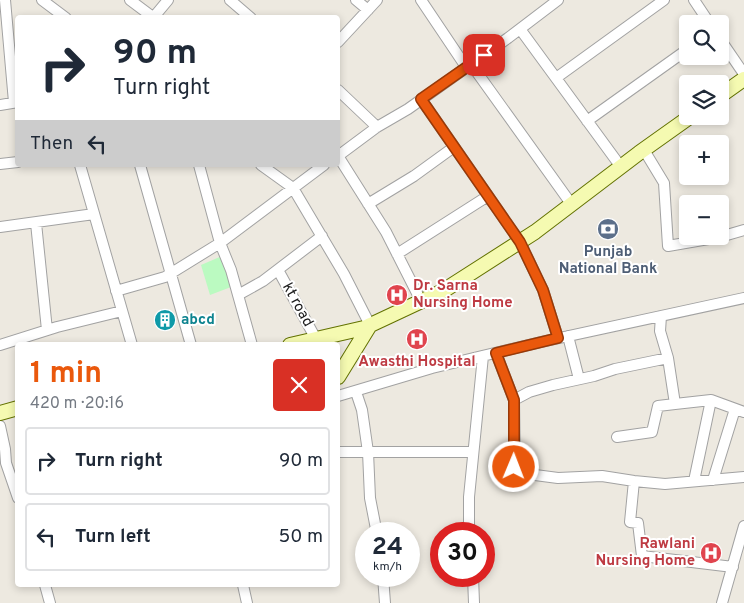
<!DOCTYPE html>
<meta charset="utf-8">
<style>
body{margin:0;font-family:Overpass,sans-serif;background:#f6f6f7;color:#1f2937;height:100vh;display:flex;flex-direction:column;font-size:19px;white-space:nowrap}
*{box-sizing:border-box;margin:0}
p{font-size:16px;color:#747a83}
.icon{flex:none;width:28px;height:28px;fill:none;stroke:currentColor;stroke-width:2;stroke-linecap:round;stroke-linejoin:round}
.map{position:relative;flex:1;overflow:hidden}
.side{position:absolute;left:15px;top:342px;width:325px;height:245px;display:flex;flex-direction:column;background:#fff;border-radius:5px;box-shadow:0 2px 8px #0003}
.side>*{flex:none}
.hud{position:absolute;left:15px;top:15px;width:325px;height:152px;border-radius:5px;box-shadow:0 2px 8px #0003;background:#fff;color:#1f2937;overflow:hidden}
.buttons{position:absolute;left:679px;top:15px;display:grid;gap:10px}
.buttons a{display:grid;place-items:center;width:50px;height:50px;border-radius:5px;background:#fff;box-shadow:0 2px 8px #0003;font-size:25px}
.speed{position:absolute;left:355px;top:522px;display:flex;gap:10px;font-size:25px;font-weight:700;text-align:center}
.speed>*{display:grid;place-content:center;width:65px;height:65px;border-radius:50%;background:#fff;box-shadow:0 2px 8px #0003;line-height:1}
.speed small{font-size:12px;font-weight:400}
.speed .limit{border:8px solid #d22;background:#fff;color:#111}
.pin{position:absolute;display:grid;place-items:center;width:42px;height:42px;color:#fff;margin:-21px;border-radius:10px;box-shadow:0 2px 8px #0006}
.me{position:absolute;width:55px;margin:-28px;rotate:1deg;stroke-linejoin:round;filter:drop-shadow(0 0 4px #0008)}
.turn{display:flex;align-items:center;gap:18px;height:105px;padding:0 15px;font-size:22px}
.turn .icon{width:65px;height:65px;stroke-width:2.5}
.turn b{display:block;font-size:35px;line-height:42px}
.then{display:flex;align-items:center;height:48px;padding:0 15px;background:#0003;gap:10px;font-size:19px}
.round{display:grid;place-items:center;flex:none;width:52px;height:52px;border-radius:5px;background:#f6f6f7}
.headline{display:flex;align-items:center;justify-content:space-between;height:85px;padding:0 15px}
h1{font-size:30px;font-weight:700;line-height:38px;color:#ea580c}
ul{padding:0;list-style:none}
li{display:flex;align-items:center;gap:15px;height:68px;margin:0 10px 8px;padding:0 5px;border:2px solid #e0e1e3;border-radius:5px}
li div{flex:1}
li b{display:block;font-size:19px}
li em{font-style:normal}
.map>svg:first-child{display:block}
</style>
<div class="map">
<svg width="744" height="603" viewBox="0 0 744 603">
<rect width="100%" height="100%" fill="#ede9e0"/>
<path fill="#bbfac1" d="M222,256L231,287L210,295L201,265Z"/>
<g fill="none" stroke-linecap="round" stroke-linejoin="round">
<g stroke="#a2a2a2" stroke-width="12">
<path id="street" d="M5,0L14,102
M42,0L66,18
M130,0L154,18
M230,0L251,18
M356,0L368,10
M421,0L466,67
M694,0L710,24
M153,18L168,0
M520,29L621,167
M720,39L744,74
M338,42L377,0
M471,64L572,205
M556,78L664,0
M338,90L377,127
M421,99L520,242L543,290L558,338
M0,105L18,102
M587,121L688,49
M644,150L664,183L668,246L720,237L744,230
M0,164L18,162
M80,165L132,345
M140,165L191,345
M199,165L220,243L231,270L252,345
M261,165L293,188L344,274L370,325
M368,204L414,176L454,147
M36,223L47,330
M0,227L94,214
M397,254L488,196
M278,270L316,339
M116,291L165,277L220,243L324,165
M238,295L263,281L322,236
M421,301L386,232L338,156L377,127L408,109L508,38L558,0
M568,336L579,379
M0,345L57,327L122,311
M496,353L514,400L515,467L520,473L558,478L602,476L634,481L665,484L744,477
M356,392L362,410L368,452L370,498L377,534
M338,396L432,368L541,342L744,298
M514,400L529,392L553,385L594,376L615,369L668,358
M711,400L744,412
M675,404L711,400L694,481
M0,426L5,449L6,463L18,498
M617,437L652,432L658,406L675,404L668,358L660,331L661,316
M338,452H473
M713,480L735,409
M634,481L630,522L638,523L642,556L733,567
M469,534V497L483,356
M383,576L385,603
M473,576L474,603
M45,585L50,603
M243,585L247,603
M722,603L744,526"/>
</g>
<g stroke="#637202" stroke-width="16">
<path id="secondary" d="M720,96L744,79
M290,345L364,328L443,291L535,232L639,153L691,116
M338,377L370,325
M0,413L18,408"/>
</g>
<use href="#street" stroke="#fff" stroke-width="10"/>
<use href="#secondary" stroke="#f5fab1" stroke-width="14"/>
</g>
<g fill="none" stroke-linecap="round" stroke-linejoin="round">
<g stroke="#983908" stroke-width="12">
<path id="route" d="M484,55L421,99L520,242L543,290L558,338L496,353L514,400V467"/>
</g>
<use href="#route" stroke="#ea580c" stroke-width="9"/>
</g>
<defs>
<g id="bank-disc" transform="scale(1.125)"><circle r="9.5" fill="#5c6f8a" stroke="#fff"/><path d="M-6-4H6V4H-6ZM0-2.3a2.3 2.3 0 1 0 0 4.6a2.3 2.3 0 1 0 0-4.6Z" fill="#fff"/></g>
<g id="hospital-disc" transform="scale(1.125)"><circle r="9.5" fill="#e0444e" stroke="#fff"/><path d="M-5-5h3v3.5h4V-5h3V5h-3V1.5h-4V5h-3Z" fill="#fff"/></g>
<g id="building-disc" transform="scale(1.125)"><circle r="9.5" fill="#0f9aa8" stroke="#fff"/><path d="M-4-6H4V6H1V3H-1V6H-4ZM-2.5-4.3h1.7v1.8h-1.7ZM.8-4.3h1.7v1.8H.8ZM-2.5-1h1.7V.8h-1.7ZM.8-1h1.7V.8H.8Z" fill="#fff"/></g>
</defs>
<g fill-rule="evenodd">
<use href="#bank-disc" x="608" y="229"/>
<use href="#hospital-disc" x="397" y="295"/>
<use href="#building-disc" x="165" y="320"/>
<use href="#hospital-disc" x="417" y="339"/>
<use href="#hospital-disc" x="711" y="553"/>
</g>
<g text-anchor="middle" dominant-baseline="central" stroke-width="4" stroke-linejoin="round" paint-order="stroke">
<g font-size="15" font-weight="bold" fill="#4e5e75" stroke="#fff">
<text x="608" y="252">Punjab<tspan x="608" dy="17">National Bank</tspan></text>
</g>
<g font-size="15" font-weight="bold" fill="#be3a42" stroke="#fff" text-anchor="start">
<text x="413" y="286">Dr. Sarna<tspan x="413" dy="17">Nursing Home</tspan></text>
<text x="417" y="362" text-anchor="middle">Awasthi Hospital</text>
<text x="695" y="544" text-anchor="end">Rawlani<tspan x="695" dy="17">Nursing Home</tspan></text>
</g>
<g font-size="15" fill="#1b1b1b" stroke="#fff">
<text transform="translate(297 305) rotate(61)">kt road</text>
</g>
<g font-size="15" font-weight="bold" fill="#0d838f" stroke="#fff" text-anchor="start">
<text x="181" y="320">abcd</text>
</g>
</g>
</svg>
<div class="buttons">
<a><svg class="icon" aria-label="search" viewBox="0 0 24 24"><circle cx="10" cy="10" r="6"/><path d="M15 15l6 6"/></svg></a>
<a><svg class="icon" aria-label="layers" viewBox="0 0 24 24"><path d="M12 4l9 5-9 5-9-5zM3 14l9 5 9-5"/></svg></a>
<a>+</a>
<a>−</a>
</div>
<div class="speed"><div>24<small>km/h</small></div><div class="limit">30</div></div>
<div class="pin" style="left:484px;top:55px;background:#d93025"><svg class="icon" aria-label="arrive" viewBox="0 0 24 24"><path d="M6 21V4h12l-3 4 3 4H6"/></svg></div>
<svg class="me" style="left:514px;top:467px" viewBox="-20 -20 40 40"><circle r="17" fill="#ea580c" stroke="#fff" stroke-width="3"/><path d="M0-11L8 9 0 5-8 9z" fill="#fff"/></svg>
<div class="hud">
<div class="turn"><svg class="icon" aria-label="right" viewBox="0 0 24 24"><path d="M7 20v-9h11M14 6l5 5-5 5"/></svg><div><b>90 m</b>Turn right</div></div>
<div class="then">Then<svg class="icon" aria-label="left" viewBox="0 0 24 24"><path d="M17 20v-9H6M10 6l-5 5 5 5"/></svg></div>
</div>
<section class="side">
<div class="headline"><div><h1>1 min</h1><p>420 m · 20:16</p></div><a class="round" style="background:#d93025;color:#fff"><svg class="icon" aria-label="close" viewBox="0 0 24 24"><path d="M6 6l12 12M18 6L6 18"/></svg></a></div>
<ul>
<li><svg class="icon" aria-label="right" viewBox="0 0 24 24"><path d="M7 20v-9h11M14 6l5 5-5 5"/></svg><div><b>Turn right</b></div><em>90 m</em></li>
<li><svg class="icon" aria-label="left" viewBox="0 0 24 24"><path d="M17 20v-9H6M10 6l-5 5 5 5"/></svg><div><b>Turn left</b></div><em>50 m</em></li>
</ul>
</section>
</div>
